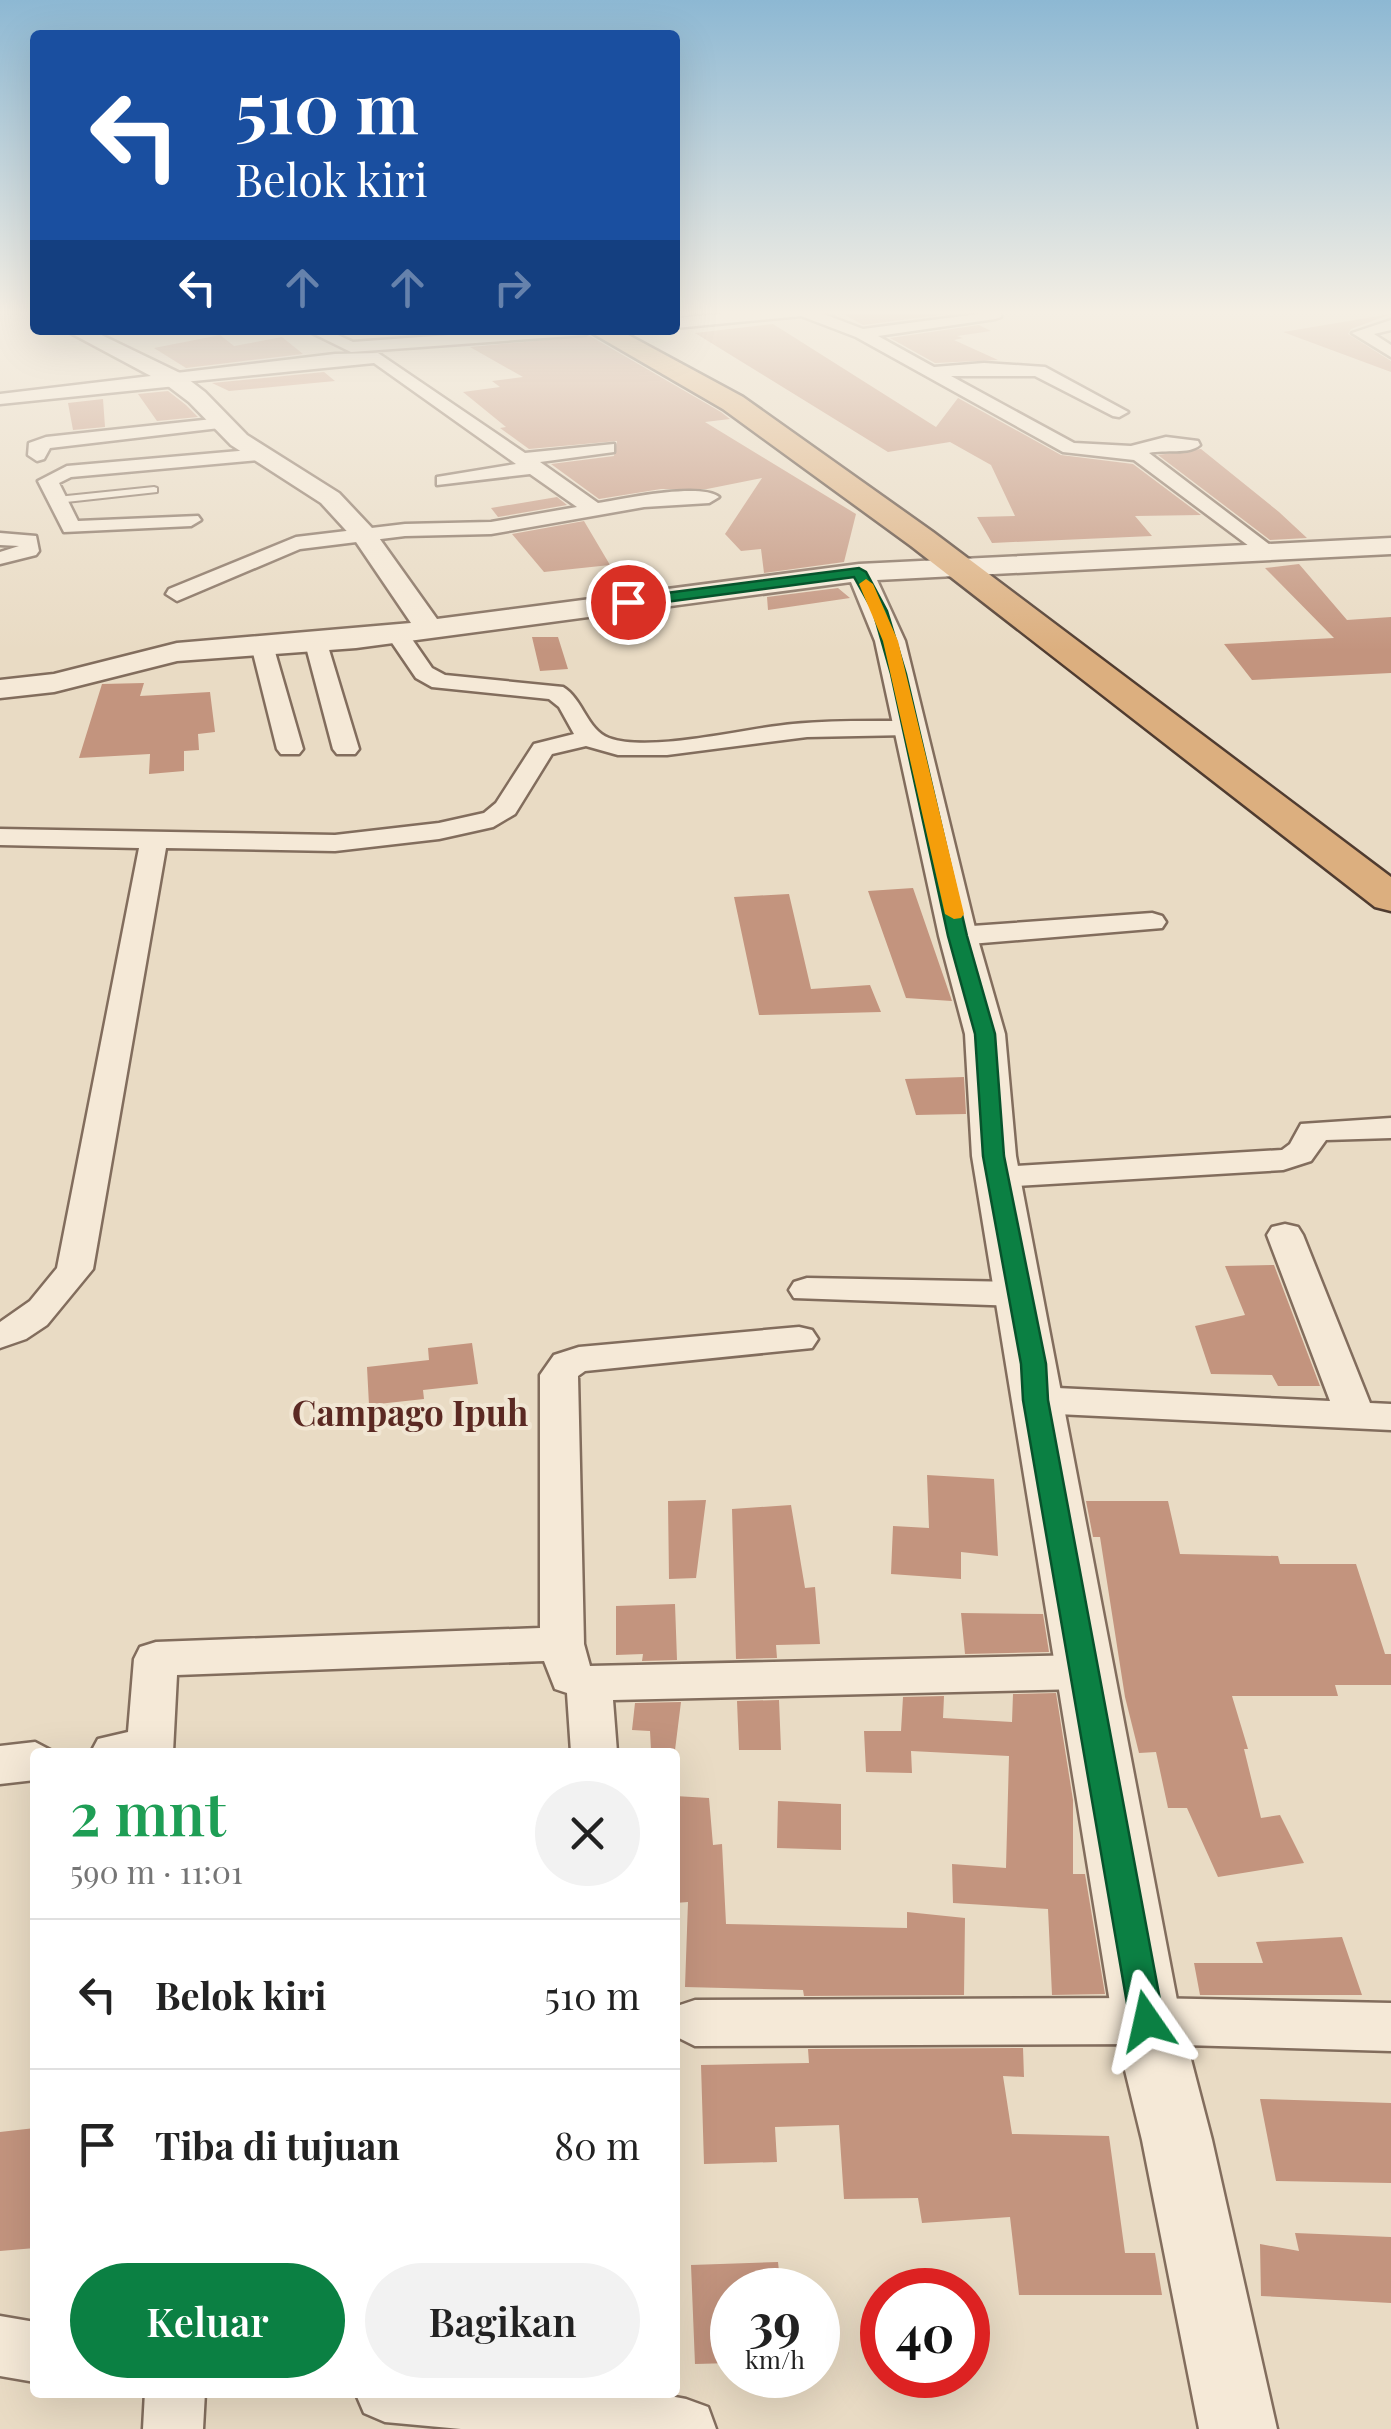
<!DOCTYPE html>
<html lang="id">
<meta charset="utf-8">
<style>
body{margin:0;font-family:"Playfair Display",serif;background:#f2f2f2;color:#222;height:100vh;display:flex;flex-direction:column;font-size:38px;white-space:nowrap}
*{box-sizing:border-box;margin:0}
p{font-size:32px;color:#767676}
.icon{flex:none;width:55px;height:55px;fill:none;stroke:currentColor;stroke-width:2;stroke-linecap:round;stroke-linejoin:round}
.map{position:relative;flex:1;overflow:hidden}
.sheet{position:absolute;left:30px;top:1748px;width:650px;height:650px;display:flex;flex-direction:column;background:#fff;border-radius:10px;box-shadow:0 10px 40px #0002}
.sheet>*{flex:none}
.hud{position:absolute;left:30px;top:30px;width:650px;height:305px;border-radius:10px;box-shadow:0 10px 40px #0002;background:#1a4fa0;color:#fff;overflow:hidden}
.speed{position:absolute;left:710px;top:2268px;display:flex;gap:20px;font-size:50px;font-weight:700;text-align:center}
.speed>*{display:grid;place-content:center;width:130px;height:130px;border-radius:50%;background:#fff;box-shadow:0 10px 40px #0002;line-height:1}
.speed small{font-size:25px;font-weight:400}
.speed .limit{border:15px solid #d22;background:#fff;color:#111}
.pin{position:absolute;display:grid;place-items:center;width:85px;height:85px;color:#fff;margin:-42px;border:5px solid #fff;border-radius:50%;box-shadow:0 2px 10px #0007}
.me{position:absolute;width:110px;margin:-55px;rotate:349deg;stroke-linejoin:round;filter:drop-shadow(0 0 8px #0008)}
.turn{display:flex;align-items:center;gap:35px;height:210px;padding:0 40px;font-size:45px}
.turn .icon{width:130px;height:130px;stroke-width:2.5}
.turn b{display:block;font-size:70px;line-height:85px}
.lanes{display:flex;align-items:center;height:95px;padding:0 40px;background:#0003;justify-content:center;gap:50px;direction:ltr}
.lanes .off{opacity:.35}
.round{display:grid;place-items:center;flex:none;width:105px;height:105px;border-radius:52px;background:#f2f2f2}
.headline{display:flex;align-items:center;justify-content:space-between;height:170px;padding:0 40px}
h1{font-size:60px;font-weight:600;line-height:75px;color:#1e9e55}
.action{display:flex;gap:20px;margin-top:auto;padding:20px 40px}
.action a{flex:1;height:115px;border-radius:60px;background:#0b8043;color:#fff;font-size:40px;font-weight:600;line-height:115px;text-align:center}
.action a+a{background:#f2f2f2;color:#222}
ul{padding:0;list-style:none}
li{display:flex;align-items:center;gap:30px;height:150px;padding:0 40px;border-top:2px solid #e0e0e0}
li div{flex:1}
li b{display:block;font-size:38px}
li em{font-style:normal}
.map>svg:first-child{display:block}
</style>
<div class="map">
<svg width="1391" height="2429" viewBox="0 0 1391 2429">
<rect width="100%" height="100%" fill="#e9dbc4"/>
<path fill="#c3947e" d="M838,311H951L955,313L863,325Z
M1391,314L1351,329L1348,334L1391,361V372L1283,332Z
M773,324L936,427L958,398L1061,455L1133,464L1201,515L1135,516L1152,536L992,543L977,517L1015,516L991,465L950,442L888,452L695,333Z
M979,325L991,331L957,336L963,338L954,340L998,360L935,363L890,338Z
M220,335L234,346L282,337L303,354L186,368L154,348Z
M590,336L721,412L730,419L705,422L856,514L844,562L764,573L761,549L741,551L725,534L762,478L707,489H661L599,499L551,464L614,456L617,441L529,449L500,428L506,427L463,392L500,387L492,381L523,377L470,347Z
M324,372L335,381L229,391L212,383Z
M168,391L186,405L198,417L157,421L138,394Z
M103,399L105,427L73,430L68,403Z
M1201,449L1279,512L1307,538L1270,540L1158,455Z
M557,497L567,505L498,517L491,508Z
M584,521L610,565L544,572L512,534Z
M1299,564L1347,620L1391,617V673L1252,680L1224,644L1334,638L1265,568Z
M838,588L850,598L768,610L767,597Z
M532,637H558L568,669L540,671Z
M144,683L140,696L210,692L215,732L198,734L199,750L184,751V771L149,774L150,754L79,758L102,684Z
M913,888L952,1001L906,998L868,891Z
M789,894L811,989L870,985L881,1012L759,1015L734,897Z
M964,1077L966,1114L916,1115L905,1079Z
M1274,1265L1320,1386H1278L1272,1375L1211,1374L1195,1326L1245,1315L1225,1266Z
M472,1343L478,1384L423,1390L424,1399L369,1405L367,1367L429,1360L428,1348Z
M927,1475L994,1479L998,1556L961,1552V1579L891,1574L893,1526L929,1528Z
M706,1500L696,1578L669,1579L668,1501Z
M1086,1501H1168L1180,1554L1278,1556L1280,1564H1356L1385,1654H1391V1685H1335L1338,1696H1232L1248,1749H1244L1261,1818L1280,1815L1304,1863L1218,1877L1187,1808H1168L1156,1752L1139,1753L1125,1697L1100,1537H1093Z
M791,1505L805,1588L815,1587L820,1644L776,1645L777,1658L736,1659L732,1509Z
M675,1604L677,1660L642,1661L643,1654L616,1655V1606Z
M961,1613L1043,1614L1049,1652L965,1654Z
M1056,1693L1073,1800V1874H1085L1105,1994L1052,1995L1048,1909L953,1903L952,1864L1006,1868L1009,1756L911,1751L912,1773L866,1772L864,1731H901L903,1697L944,1696L943,1718L1012,1722L1013,1694Z
M779,1700L781,1750H739L737,1701Z
M681,1702L675,1750H651L650,1731L632,1730L635,1703Z
M675,1796L709,1798L713,1845L722,1844L726,1924L907,1928V1912L965,1918L964,1995L804,1996L803,1990L685,1987L688,1902L675,1903Z
M778,1801L841,1804V1850L777,1848Z
M1342,1937L1362,1995H1200L1194,1963H1263L1256,1942Z
M1023,2048L1024,2077L1003,2076L1012,2134L1109,2136L1125,2253H1155L1162,2295H1019L1010,2217L922,2223L918,2198L844,2199L839,2125L775,2127L777,2162L704,2164L701,2065L809,2063L808,2049Z
M1260,2099L1391,2103V2183L1276,2181Z
M35,2128V2248L0,2251V2132Z
M1295,2233L1391,2237V2303L1261,2296L1260,2244L1299,2251Z
M778,2262L781,2290H732V2363L695,2364L691,2265Z"/>
<g fill="none" stroke-linecap="round" stroke-linejoin="round">
<g stroke="#826d5d" stroke-width="4">
<path id="service" d="M694,311V315L675,317V313Z
M154,487L157,488V492L57,503L52,500L57,497Z"/>
</g>
<g stroke="#826d5d" stroke-width="5">
<path id="minor" d="M753,311H816L863,329L1001,311V317L995,319L878,336L934,367L984,363L1045,367L1128,412L1119,417L1113,416L1035,376H951L1074,443L1131,446L1166,437L1198,441L1200,445C1189,455 1165,449 1149,453L1278,551L1275,555H1261L1134,460L1063,452L856,337L801,316L675,328V318Z
M1391,320V330L1374,334L1391,345V357L1352,333Z
M306,330H327L353,342L518,330H593L585,335L351,352Z
M610,330H641L603,338V332Z
M378,353L525,453L614,444V452L540,462L598,503C623,499 701,482 719,497L709,503L644,507L491,534L405,536L300,549L177,601L166,594L169,589L296,537L405,524L491,522L577,507L530,474L437,485V477L516,464L374,363L184,382L176,386L0,404V394L335,354Z
M222,418L231,423L228,427L50,448L44,459L37,461L28,455L29,443L46,437Z
M262,449L269,451V459L71,477L59,483L78,521L198,516L201,520L191,526L64,532L38,481L67,466Z
M0,533L36,536L39,551L36,555L0,564V552L19,546L0,545Z
M397,627L405,629L432,668L445,675L563,687C583,699 587,730 609,738C651,753 746,728 793,724C832,720 870,721 909,721L921,728L909,735L807,737L667,755H618L586,746L552,754L515,814L493,827L439,839L335,851L166,848L93,1269L47,1325L26,1339L0,1348V1322L30,1301L57,1268L139,848L0,845V829L335,835L439,823L484,813L496,803L534,744L574,734L559,707L549,699L432,687L416,678L386,634Z
M316,636L327,643L359,749L355,754H337L333,749L305,643Z
M262,638L273,645L303,749L299,754H281L277,749L251,645Z
M1152,913L1162,916L1166,922L1162,928L958,945L948,942L943,936L948,930L958,927Z
M1391,1118V1138L1326,1140L1311,1161L1283,1170L998,1187L986,1184L981,1177L986,1170L998,1167L1282,1150L1290,1144L1301,1124Z
M1285,1224L1298,1227L1303,1235L1370,1403L1391,1404V1430L1036,1413L1022,1409L1017,1400L1022,1391L1036,1387L1330,1401L1267,1235L1272,1227Z
M807,1278L1020,1282L1033,1286L1038,1294L1033,1302L1020,1306L794,1298L789,1290L794,1282Z
M799,1327L812,1330L818,1339L812,1348L585,1371L578,1376L584,1644L590,1666L1084,1655L1100,1660L1106,1672L1100,1684L1084,1689L613,1700L617,1752H571L567,1693L555,1689L544,1661L177,1675L173,1752H91L98,1739L128,1732L134,1659L140,1647L156,1642L540,1628V1375L554,1355L579,1347Z
M35,1742L54,1752H35V1780L0,1784V1746Z
M1147,1998L1391,2003V2051L1147,2044L695,2046L675,2036L677,2006L695,2000Z
M0,2316L35,2322V2382L0,2376Z
M145,2392H205L203,2429H143Z
M355,2392H648L686,2399L708,2407L716,2429H461L385,2422L364,2413Z"/>
</g>
<g stroke="#826d5d" stroke-width="5">
<path id="tertiary" d="M65,330H91L180,373L205,392L247,435L339,493L372,528L437,619L859,564L1391,538V554L877,580L905,641L977,936L1005,1034L1016,1156L1181,2021L1212,2140L1277,2429H1199L1142,2140L1113,2021L972,1156L965,1034L939,936L875,641L851,582L356,648L177,661L54,692L0,698V680L54,674L177,643L411,623L354,539L321,503L231,445L189,402L164,383Z"/>
</g>
<g stroke="#503c30" stroke-width="5">
<path id="trunk" d="M587,330H619L743,397L933,532L1391,877V911L1375,907L911,546L723,409Z"/>
</g>
<use href="#service" fill="#f5e9d7" fill-rule="evenodd"/>
<use href="#minor" fill="#f5e9d7" fill-rule="evenodd"/>
<use href="#tertiary" fill="#f5e9d7" fill-rule="evenodd"/>
<use href="#trunk" fill="#dcaf7f" fill-rule="evenodd"/>
</g>
<linearGradient id="sky" x2="0" y2="1"><stop stop-color="#8db8d3"/><stop offset="0.48" stop-color="#f5efe4"/><stop offset="1" stop-color="#f5efe4" stop-opacity="0"/></linearGradient>
<rect width="1391" height="651" fill="url(#sky)"/>
<path fill="#0b8043" stroke="#07532c" stroke-width="2.5" d="M859,568L866,572L887,611L906,674L967,936L995,1034L1004,1156L1046,1364L1048,1400L1164,2021L1159,2032L1147,2036L1135,2032L1130,2021L1023,1400L1021,1364L983,1156L975,1034L948,936L891,674L873,611L854,577L628,607L621,602L628,598Z"/>
<path fill="#f59e0b" d="M866,579L873,584L898,641L964,914L961,918L954,919L945,914L883,641L859,584Z"/>
<g text-anchor="middle" dominant-baseline="central" stroke-width="8" stroke-linejoin="round" paint-order="stroke">
<g font-size="35" font-weight="bold" fill="#5b2923" stroke="#f1e6d3">
<text x="410" y="1411">Campago Ipuh</text>
</g>
</g>
</svg>
<div class="speed"><div>39<small>km/h</small></div><div class="limit">40</div></div>
<div class="pin" style="left:628px;top:602px;background:#d93025"><svg class="icon" aria-label="arrive" viewBox="0 0 24 24"><path d="M6 21V4h12l-3 4 3 4H6"/></svg></div>
<svg class="me" style="left:1147px;top:2021px" viewBox="-20 -20 40 40"><path d="M0-17L14 15 0 8-14 15z" fill="#0b8043" stroke="#fff" stroke-width="4"/></svg>
<div class="hud">
<div class="turn"><svg class="icon" aria-label="left" viewBox="0 0 24 24"><path d="M17 20v-9H6M10 6l-5 5 5 5"/></svg><div><b>510 m</b>Belok kiri</div></div>
<div class="lanes"><svg class="icon" aria-label="left" viewBox="0 0 24 24"><path d="M17 20v-9H6M10 6l-5 5 5 5"/></svg><svg class="icon off" aria-label="ahead" viewBox="0 0 24 24"><path d="M12 20V5M6 11l6-6 6 6"/></svg><svg class="icon off" aria-label="ahead" viewBox="0 0 24 24"><path d="M12 20V5M6 11l6-6 6 6"/></svg><svg class="icon off" aria-label="right" viewBox="0 0 24 24"><path d="M7 20v-9h11M14 6l5 5-5 5"/></svg></div>
</div>
<section class="sheet">
<div class="headline"><div><h1>2 mnt</h1><p>590 m · 11:01</p></div><a class="round"><svg class="icon" aria-label="close" viewBox="0 0 24 24"><path d="M6 6l12 12M18 6L6 18"/></svg></a></div>
<ul>
<li><svg class="icon" aria-label="left" viewBox="0 0 24 24"><path d="M17 20v-9H6M10 6l-5 5 5 5"/></svg><div><b>Belok kiri</b></div><em>510 m</em></li>
<li><svg class="icon" aria-label="arrive" viewBox="0 0 24 24"><path d="M6 21V4h12l-3 4 3 4H6"/></svg><div><b>Tiba di tujuan</b></div><em>80 m</em></li>
</ul>
<div class="action"><a>Keluar</a><a>Bagikan</a></div>
</section>
</div>
